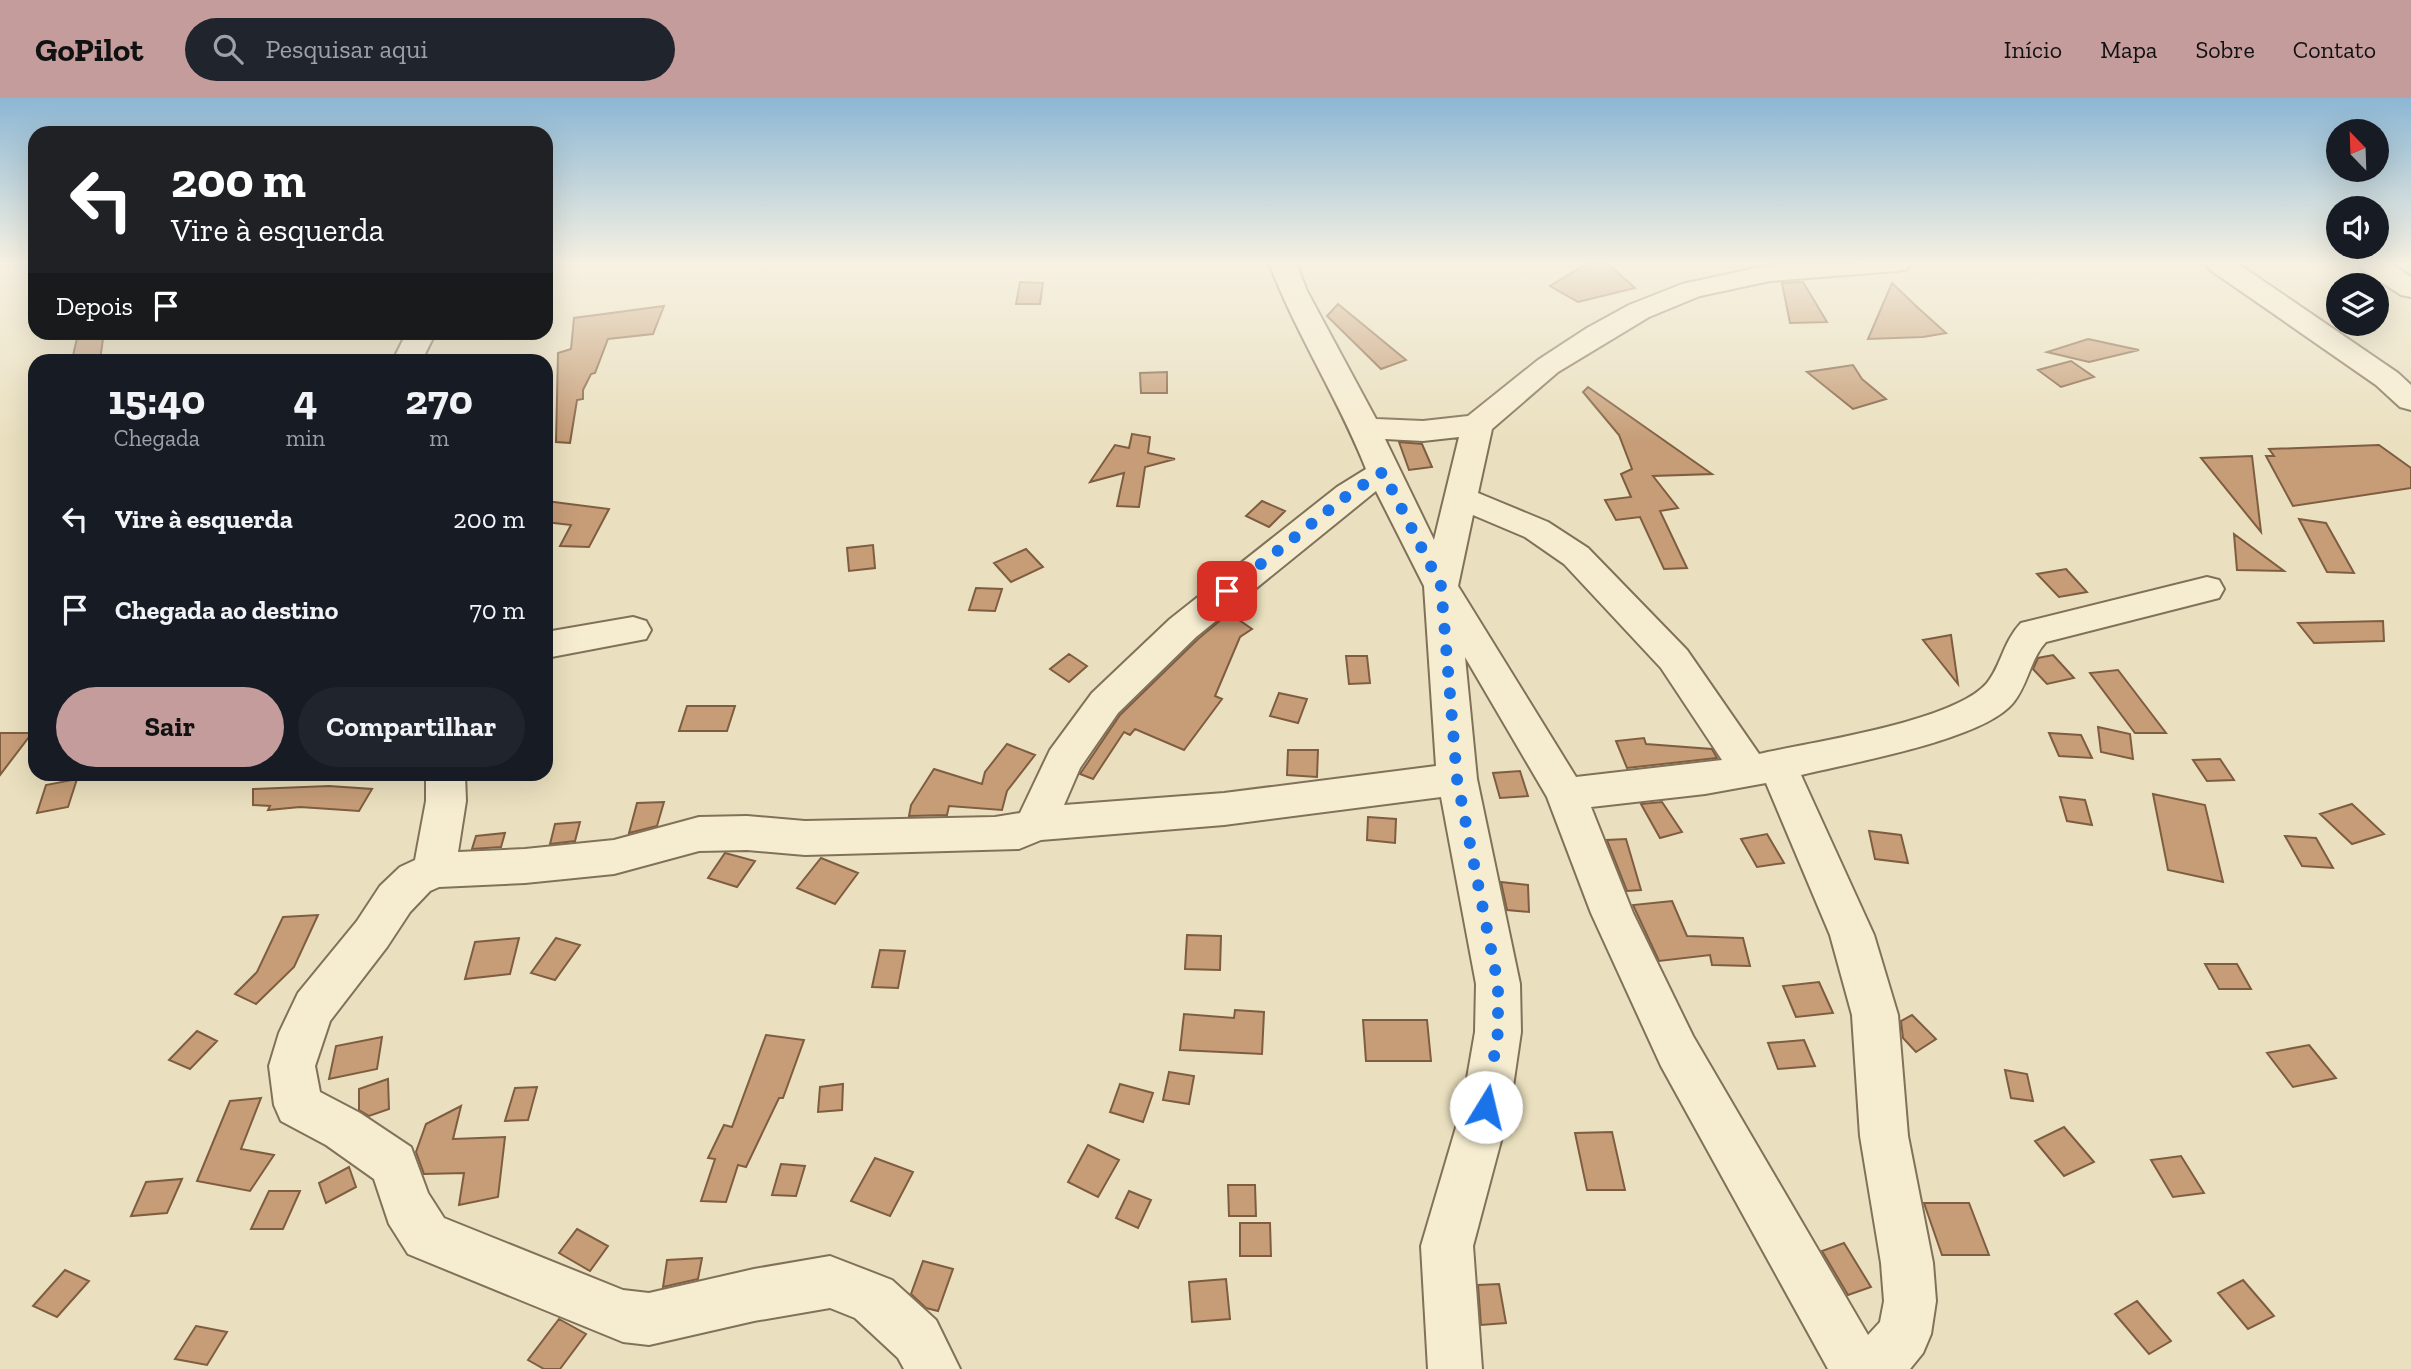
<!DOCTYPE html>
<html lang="pt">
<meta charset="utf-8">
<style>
body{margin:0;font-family:"Zilla Slab",serif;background:#20242c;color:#f1f3f6;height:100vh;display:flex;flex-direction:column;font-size:26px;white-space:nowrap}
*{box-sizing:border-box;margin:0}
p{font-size:23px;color:#9ea1a6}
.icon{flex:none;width:38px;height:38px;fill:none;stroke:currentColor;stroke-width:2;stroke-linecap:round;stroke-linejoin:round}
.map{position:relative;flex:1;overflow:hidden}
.sheet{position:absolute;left:28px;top:256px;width:525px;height:427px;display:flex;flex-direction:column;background:#171b24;border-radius:21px;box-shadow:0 7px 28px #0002}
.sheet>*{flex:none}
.top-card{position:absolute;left:28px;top:28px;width:525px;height:214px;border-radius:21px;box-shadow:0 7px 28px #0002;background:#202124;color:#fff;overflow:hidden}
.needle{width:46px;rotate:337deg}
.controls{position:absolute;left:2326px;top:21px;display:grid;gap:14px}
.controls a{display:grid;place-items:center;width:63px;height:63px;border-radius:50%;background:#171b24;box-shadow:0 7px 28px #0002;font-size:35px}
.pin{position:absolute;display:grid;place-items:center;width:60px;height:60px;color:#fff;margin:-30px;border-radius:14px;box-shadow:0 4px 10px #0006}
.me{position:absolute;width:77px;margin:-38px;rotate:9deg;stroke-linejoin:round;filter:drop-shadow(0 0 5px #0008)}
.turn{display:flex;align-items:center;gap:24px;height:147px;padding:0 28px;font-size:32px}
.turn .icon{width:91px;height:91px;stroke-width:2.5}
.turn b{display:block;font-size:49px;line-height:60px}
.then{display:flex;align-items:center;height:66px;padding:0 28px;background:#0003;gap:14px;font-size:26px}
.eta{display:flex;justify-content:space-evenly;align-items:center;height:119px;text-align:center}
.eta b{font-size:42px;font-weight:800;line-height:49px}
.primary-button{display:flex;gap:14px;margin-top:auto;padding:14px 28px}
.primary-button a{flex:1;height:80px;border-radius:42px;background:#c49c9c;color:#111;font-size:28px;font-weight:800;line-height:80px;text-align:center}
.primary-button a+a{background:#20242c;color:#f1f3f6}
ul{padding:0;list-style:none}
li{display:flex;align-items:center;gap:21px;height:91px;padding:0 28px}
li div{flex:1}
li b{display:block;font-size:26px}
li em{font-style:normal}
header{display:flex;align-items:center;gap:42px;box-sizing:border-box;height:98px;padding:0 35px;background:#c49c9c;color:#111}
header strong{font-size:33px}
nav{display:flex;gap:38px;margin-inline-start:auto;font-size:24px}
.search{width:490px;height:63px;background:#20242c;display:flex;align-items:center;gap:18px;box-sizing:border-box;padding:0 24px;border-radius:38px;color:#9ea1a6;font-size:26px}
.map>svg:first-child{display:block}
</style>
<header>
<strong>GoPilot</strong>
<div class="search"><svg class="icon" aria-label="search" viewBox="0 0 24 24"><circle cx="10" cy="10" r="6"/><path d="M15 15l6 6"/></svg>Pesquisar aqui</div>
<nav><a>Início</a><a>Mapa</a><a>Sobre</a><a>Contato</a></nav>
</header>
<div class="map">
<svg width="2411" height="1271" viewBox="0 0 2411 1271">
<rect width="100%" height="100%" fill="#eae0bf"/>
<path fill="#c69d77" stroke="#7f5d40" stroke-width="2" d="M1588,165H1607L1635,190L1578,204L1550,188Z
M1020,184L1043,185L1040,206H1016Z
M1803,184L1827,224L1790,225L1782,185Z
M1892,185L1916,208L1946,235L1923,239L1868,241Z
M1338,206L1406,262L1381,271L1327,218Z
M664,208L653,236L608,241L595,275L591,276L583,292V301L577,302L570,345L556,344L558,255L571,251L574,220Z
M104,234L100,262H72L77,240Z
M2088,241L2139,252L2089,264L2047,254Z
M2071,263L2094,279L2061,289L2038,272Z
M1853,267L1862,281L1886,301L1853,311L1807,274Z
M1167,274V295H1141L1140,275Z
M1588,289L1712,376L1653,378L1678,410L1660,413L1687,470L1664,471L1640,419L1616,422L1605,402L1631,399L1621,376L1632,371L1619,337L1583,294Z
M1132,336L1150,339L1148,355L1175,361L1145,369L1139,409L1117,408L1124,375L1090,384L1115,347L1129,350Z
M1399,344L1422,346L1432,369L1409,372Z
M2379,347L2411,370V390L2293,408L2266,358H2274L2269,351Z
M2252,358L2261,434L2201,360Z
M546,403L609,411L589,449L560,448L571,427L546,424Z
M1262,403L1285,413L1269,429L1246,418Z
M2299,421L2326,425L2354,475L2327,474Z
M2234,436L2284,473L2237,472Z
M873,447L875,470L849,473L847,450Z
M1026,451L1043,469L1011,484L994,465Z
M2066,471L2087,494L2059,499L2037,476Z
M976,490L1002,491L995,513L969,512Z
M1229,515L1252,531L1240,539L1215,598L1222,601L1184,652L1135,631L1130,637L1124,634L1093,681L1080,676L1120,617L1198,541Z
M2383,523L2384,543L2314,545L2298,525Z
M1951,537L1958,586L1923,542Z
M1069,556L1087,568L1069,584L1050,571Z
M2053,557L2074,580L2047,586L2033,571L2038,560Z
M1346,558H1367L1370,585L1349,586Z
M2118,572L2166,635H2135L2090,575Z
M1279,595L1307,601L1298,625L1270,618Z
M687,608H735L727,633H679Z
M2098,629L2130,636L2133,661L2101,654Z
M0,635H32L0,677Z
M2049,635L2081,637L2092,660L2059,658Z
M1644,640L1646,646L1712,651L1717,660L1627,670L1616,643Z
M1007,646L1035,657L1007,693L1002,712L949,708L947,717L909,718L911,707L934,671L982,686L985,674Z
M1288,652H1318L1317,679L1287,677Z
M2220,661L2234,682L2207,683L2193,662Z
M1520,673L1528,698L1500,700L1493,675Z
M77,681L68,709L37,715L46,687Z
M329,688L372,691L359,713L300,709L268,712L270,708L253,707V691Z
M2153,696L2205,707L2223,784L2168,772Z
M2060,699L2085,702L2092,727L2067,723Z
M664,704L657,728L629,735L637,705Z
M1662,704L1682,734L1660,740L1641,706Z
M2352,706L2384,736L2352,746L2320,716Z
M1368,719L1396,721L1395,745L1367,742Z
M580,724L575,743L550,746L555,726Z
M1869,733L1901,737L1908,765L1875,761Z
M505,735L501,749L472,751L476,738Z
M1767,736L1784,765L1757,769L1741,741Z
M2285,738L2316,740L2333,770L2302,768Z
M1626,741L1641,792L1627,793L1607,742Z
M725,755L755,763L737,789L708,780Z
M821,760L858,775L835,806L797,790Z
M1501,784L1528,787L1529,814L1507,812Z
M1672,803L1687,838L1743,840L1750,868L1712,867L1710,857L1659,863L1633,807Z
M318,817L294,869L256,906L235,896L257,874L283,819Z
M1187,837L1221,838L1220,872L1185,871Z
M519,840L510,876L465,881L475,844Z
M556,840L580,847L555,882L531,875Z
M880,852L905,853L898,890L872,889Z
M2205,866H2237L2251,891H2219Z
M1819,884L1833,915L1796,919L1783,888Z
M1235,912L1264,914L1262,956L1180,952L1184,916L1234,920Z
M1912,917L1936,941L1916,954L1903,940L1901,923Z
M1363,922H1427L1431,963H1366Z
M197,933L217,943L190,971L169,962Z
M766,937L804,942L783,1000H779L746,1069L738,1067L726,1104L701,1103L715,1061L708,1060L724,1027L732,1029Z
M382,939L377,971L329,981L336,948Z
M1804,942L1815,968L1778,971L1768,945Z
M2309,947L2336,980L2293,989L2267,955Z
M2005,972L2027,976L2033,1003L2011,1000Z
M1169,974L1194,978L1189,1006L1163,1002Z
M388,981L389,1011L369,1018L359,1012V991Z
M843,986L842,1012L818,1014L820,989Z
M1120,986L1153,995L1143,1024L1110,1014Z
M537,989L528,1022L505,1023L515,990Z
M261,1000L241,1051L274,1057L250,1093L197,1083L230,1003Z
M461,1008L453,1041L505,1039L498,1099L459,1107L464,1075L424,1076L416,1054L426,1026Z
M2064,1029L2094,1064L2064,1078L2035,1043Z
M1612,1034L1625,1092H1587L1575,1035Z
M1088,1047L1119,1062L1098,1099L1068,1084Z
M2181,1058L2204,1095L2173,1099L2151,1062Z
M875,1060L913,1074L890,1118L851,1103Z
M781,1066L805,1068L796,1098L772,1097Z
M349,1069L356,1089L326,1105L319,1085Z
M182,1081L167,1115L131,1118L146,1084Z
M1228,1087H1255L1256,1118H1229Z
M269,1093H300L283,1131H251Z
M1129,1093L1151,1102L1138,1130L1116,1120Z
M1924,1105H1969L1989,1157H1942Z
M1240,1125H1270L1271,1158H1240Z
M577,1131L608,1148L590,1173L559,1155Z
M1844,1145L1871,1189L1848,1197L1822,1153Z
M702,1160L698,1181L663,1189L667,1162Z
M923,1163L953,1171L938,1213L926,1210L911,1196Z
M65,1172L89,1183L57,1219L33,1208Z
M1226,1181L1230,1221L1192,1224L1189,1184Z
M2243,1182L2274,1218L2248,1231L2218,1195Z
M1499,1186L1506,1225L1481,1227L1478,1187Z
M2137,1203L2171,1243L2149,1256L2115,1216Z
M559,1221L586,1236L560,1271H544L528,1262Z
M196,1228L227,1234L207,1267L175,1261Z"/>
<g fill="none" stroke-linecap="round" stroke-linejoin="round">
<g stroke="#817159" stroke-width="4">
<path id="minor" d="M1269,165H1296L1307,193L1376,321L1423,323L1468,318L1538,262L1587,230L1629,207L1682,186L1770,167L1910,165L1907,171L1897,173L1770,183L1700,198L1649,219L1558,274L1492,331L1478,395L1548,424L1588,450L1687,552L1759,656C1811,644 1954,624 1987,585C2001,568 2003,544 2021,525L2207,479L2219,482L2224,491L2219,500L2046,544C2030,561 2028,587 2013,605C1983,642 1850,665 1801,677L1874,837L1898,917L1908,1038L1933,1165L1936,1203L1931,1236L1923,1255L1910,1271H1828L1661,968L1591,815L1547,699L1465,559L1477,681L1520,886L1521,934L1510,1009L1473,1148L1482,1271H1428L1421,1148L1462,1009L1475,934L1476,886L1441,699L1224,727L1041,742L1019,751L805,757L747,752L699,753L614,776L525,785L439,789L430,793L410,814L387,849L330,923L315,968L320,994L360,1015L411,1049L428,1095L444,1120L623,1192L649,1195L754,1171L830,1158L892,1182L936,1222L960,1271H904L898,1260L855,1220L830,1210L754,1223L649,1247L623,1244L408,1156L389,1126L374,1081L326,1047L281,1023L274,1007L269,968L279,935L298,895L357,823L380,788L400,769L415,762L426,703V676H465L466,703L458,754L525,751L614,742L699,719L747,718L805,723L995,719L1020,715L1050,652L1092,595L1170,521L1337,389L1366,371C1338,300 1296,236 1269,165ZM1459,339L1434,442L1385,341L1423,343ZM1376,393L1424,488L1436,668L1224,695L1064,707L1080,670L1118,615L1196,539ZM1473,417L1525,439L1564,466L1661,570L1722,662L1576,679L1458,488ZM1766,685L1830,837L1852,917L1860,1038L1881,1165L1884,1203L1880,1224L1868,1237L1693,938L1633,815L1591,709L1705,696Z
M2206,165H2237L2398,275L2411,287V312L2400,309L2376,287L2209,171Z
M2358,165H2390L2411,179V199L2401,197L2361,171Z
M407,234H436L422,262H393Z
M633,519L646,523L651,532L646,541L546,560V534Z"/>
</g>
<use href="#minor" fill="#f6edd1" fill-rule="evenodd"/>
</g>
<linearGradient id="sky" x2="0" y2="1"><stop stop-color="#8cb7d4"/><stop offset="0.48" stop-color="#f6f1e2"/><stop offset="1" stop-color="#f6f1e2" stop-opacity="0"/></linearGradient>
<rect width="2411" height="343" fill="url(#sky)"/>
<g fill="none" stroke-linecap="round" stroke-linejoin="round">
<path stroke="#1a73e8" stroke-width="12" stroke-dasharray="0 21.6" d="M1227,493L1349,396L1383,374L1441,488L1457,681L1498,886V934L1486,1009"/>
</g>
</svg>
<div class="controls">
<a><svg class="needle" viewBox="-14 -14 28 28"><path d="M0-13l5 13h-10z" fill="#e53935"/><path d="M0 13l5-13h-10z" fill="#9ea1a6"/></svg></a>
<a><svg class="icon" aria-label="sound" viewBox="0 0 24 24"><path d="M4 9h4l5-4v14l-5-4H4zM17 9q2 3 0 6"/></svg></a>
<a><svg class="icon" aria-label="layers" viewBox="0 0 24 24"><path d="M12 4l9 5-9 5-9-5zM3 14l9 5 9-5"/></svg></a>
</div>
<div class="pin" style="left:1227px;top:493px;background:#d93025"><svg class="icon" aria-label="arrive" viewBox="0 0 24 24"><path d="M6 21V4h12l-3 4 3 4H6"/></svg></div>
<svg class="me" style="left:1486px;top:1009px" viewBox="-20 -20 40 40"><circle r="19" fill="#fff"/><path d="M0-13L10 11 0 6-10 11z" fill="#1a73e8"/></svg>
<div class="top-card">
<div class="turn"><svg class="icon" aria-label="left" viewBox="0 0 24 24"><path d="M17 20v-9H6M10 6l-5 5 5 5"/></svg><div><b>200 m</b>Vire à esquerda</div></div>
<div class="then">Depois<svg class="icon" aria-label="arrive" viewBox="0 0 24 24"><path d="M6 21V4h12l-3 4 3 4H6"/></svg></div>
</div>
<section class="sheet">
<div class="eta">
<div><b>15:40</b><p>Chegada</p></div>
<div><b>4</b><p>min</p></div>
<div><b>270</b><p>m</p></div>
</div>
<ul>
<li><svg class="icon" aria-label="left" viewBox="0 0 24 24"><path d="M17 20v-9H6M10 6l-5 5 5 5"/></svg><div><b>Vire à esquerda</b></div><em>200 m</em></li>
<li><svg class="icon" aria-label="arrive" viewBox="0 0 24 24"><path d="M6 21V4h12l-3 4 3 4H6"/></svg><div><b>Chegada ao destino</b></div><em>70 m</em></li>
</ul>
<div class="primary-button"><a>Sair</a><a>Compartilhar</a></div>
</section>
</div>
